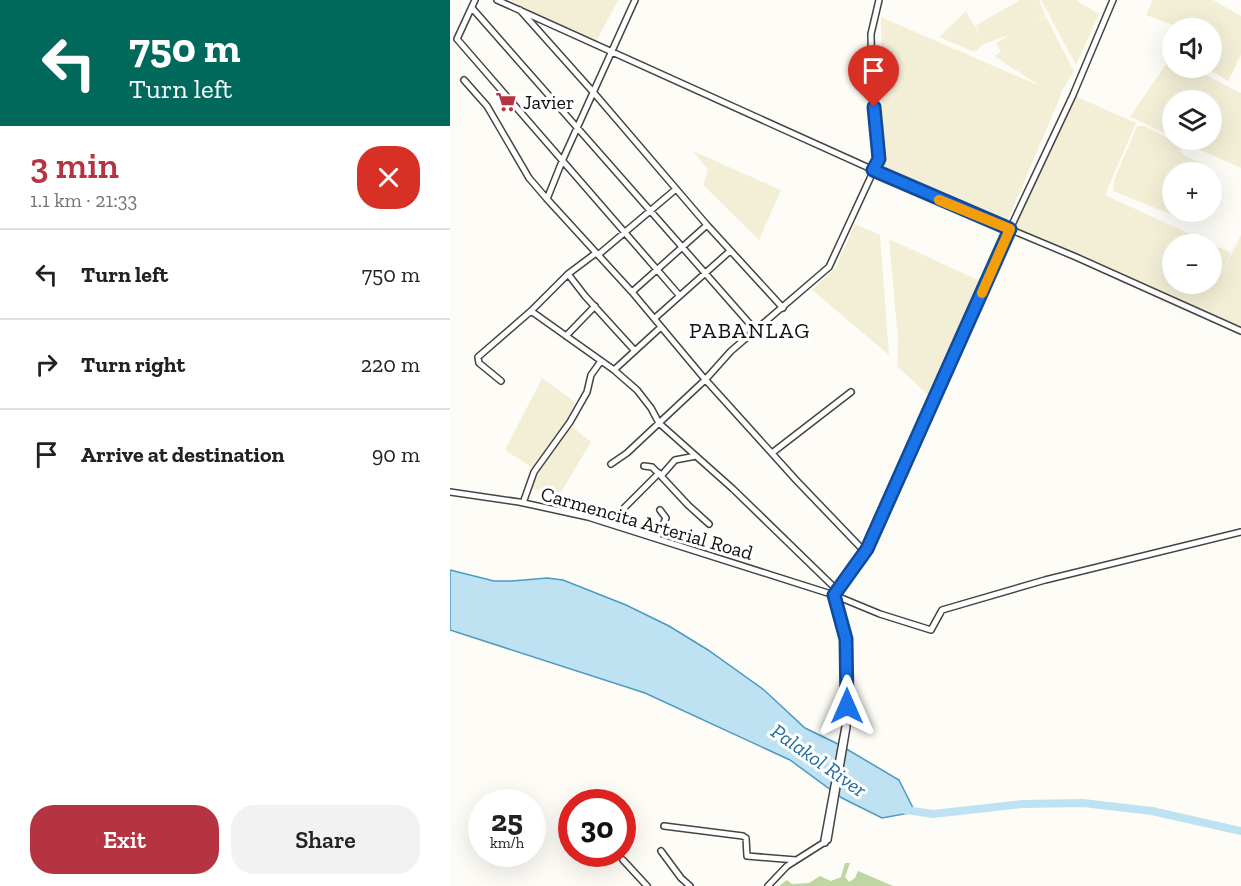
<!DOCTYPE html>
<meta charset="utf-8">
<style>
body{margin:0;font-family:"Zilla Slab",serif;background:#f2f2f2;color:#222;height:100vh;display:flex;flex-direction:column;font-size:22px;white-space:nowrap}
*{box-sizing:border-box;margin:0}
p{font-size:20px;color:#767676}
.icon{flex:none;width:33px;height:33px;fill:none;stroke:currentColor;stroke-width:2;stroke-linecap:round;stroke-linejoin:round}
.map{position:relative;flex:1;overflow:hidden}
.details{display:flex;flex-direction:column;background:#fff;width:450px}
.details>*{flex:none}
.banner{background:#00695c;color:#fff;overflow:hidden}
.buttons{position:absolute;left:712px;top:18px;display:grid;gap:12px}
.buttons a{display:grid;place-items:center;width:60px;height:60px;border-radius:50%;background:#fff;box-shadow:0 6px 24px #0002;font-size:30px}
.speed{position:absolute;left:18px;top:789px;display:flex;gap:12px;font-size:30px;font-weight:700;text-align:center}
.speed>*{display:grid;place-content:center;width:78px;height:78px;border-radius:50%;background:#fff;box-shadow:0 6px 24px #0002;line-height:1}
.speed small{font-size:15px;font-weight:400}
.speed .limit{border:9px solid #d22;background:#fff;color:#111}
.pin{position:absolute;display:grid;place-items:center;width:51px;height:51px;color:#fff;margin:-62px -26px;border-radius:50% 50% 50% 0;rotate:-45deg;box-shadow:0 0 6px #0007}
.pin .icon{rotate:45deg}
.me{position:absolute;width:66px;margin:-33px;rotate:0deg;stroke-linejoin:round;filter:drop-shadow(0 0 4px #0008)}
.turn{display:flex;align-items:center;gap:21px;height:126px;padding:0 30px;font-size:27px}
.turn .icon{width:78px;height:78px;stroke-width:2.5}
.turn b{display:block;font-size:42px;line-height:51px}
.round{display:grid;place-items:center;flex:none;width:63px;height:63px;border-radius:24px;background:#f2f2f2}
.overview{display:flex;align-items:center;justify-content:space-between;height:102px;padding:0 30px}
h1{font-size:36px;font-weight:600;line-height:45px;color:#b63442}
.primary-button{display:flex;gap:12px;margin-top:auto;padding:12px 30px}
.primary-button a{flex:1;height:69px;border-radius:24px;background:#b63442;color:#fff;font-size:24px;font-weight:600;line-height:69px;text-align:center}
.primary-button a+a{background:#f2f2f2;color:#222}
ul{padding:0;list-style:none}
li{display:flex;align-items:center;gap:18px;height:90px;padding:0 30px;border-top:2px solid #e0e0e0}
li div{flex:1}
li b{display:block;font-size:22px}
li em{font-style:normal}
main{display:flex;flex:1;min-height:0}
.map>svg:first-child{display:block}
</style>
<main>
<section class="details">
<div class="banner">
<div class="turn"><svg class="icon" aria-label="left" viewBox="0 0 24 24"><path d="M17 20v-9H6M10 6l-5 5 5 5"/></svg><div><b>750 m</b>Turn left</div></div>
</div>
<div class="overview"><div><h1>3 min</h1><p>1.1 km · 21:33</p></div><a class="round" style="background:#d93025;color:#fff"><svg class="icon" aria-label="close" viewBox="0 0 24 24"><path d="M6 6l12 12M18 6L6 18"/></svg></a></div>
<ul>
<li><svg class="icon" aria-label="left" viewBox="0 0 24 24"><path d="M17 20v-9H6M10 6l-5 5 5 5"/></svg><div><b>Turn left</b></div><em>750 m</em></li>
<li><svg class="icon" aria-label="right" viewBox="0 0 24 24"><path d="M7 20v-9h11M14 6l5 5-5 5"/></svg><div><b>Turn right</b></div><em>220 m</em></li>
<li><svg class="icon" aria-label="arrive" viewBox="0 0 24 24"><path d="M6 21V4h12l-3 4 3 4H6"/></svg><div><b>Arrive at destination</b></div><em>90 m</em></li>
</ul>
<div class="primary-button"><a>Exit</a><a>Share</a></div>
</section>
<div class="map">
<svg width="791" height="886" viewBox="0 0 791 886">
<rect width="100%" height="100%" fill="#fefcf6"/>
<path fill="#f3efd7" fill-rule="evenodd" d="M60,0H168L145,44Z
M570,0H589L596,16L586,22L596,17L624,71L610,94L611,95L557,222L490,200L433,170L431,17L590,86L544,56L551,52L546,43L560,35L534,44L524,52L489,37L516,11L531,37L526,25Z
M591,0H626L649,14L626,65Z
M703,0H763L791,16V55L778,81L757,68H762V28H726L723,25L696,15Z
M721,57L723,58V68H742L791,93V168L728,140H762V100H723V137L680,117Z
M623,95L686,123L655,195L781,253L771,275L791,235V327L752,315L563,229ZM723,244H762V284H723Z
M687,126H695L727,143L733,155L755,165L751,172H723V212H733L730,218L663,191L664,180Z
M243,151L331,190L309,240L253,185L258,170Z
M405,224L430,235L439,355L362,290L386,267Z
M439,239L530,281L478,395L447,366L448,339Z
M92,378L125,402L116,422L141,442L110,494L79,488L86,470L55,450Z"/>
<path fill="#bdd6a2" d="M395,863H400L395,877L399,882L405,878L408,871L443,886H329L337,880L342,884L359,883L370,876L381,881L391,877Z"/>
<path fill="#bee2f2" stroke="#4b9ac3" stroke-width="1.5" d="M0,570L44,581H62L97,578L113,580L176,605L219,626L258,650L314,690L355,728L388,744L449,780L465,812L432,818L392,798L340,760L195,693L0,630Z"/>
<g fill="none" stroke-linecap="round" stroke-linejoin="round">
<path stroke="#bee2f2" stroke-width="8" d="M456,810L483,814L572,804L633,803L702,811L791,831"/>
<g stroke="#444" stroke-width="8">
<path id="minor" d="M25,0L7,39L229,295
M47,0L490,200L626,257L791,331
M22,8L306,331
M70,10L144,93L257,225L333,308
M14,80L37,106L79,178L97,199L182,292L253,377L346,480L415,552
M97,199L113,159L185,0
M148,255L226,189
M118,274L135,296L185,351
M182,292L257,225
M81,311L164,370L187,390L201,408L209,423L283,489L387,590
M205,318L280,251
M116,336L145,306
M164,370L211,327
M51,381L29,363L28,357L81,311L118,274L146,253
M322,453L401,392
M246,456L225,460L211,476L238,505L259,524
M161,464L177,453L209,423L255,380L281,351L379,267L429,159L422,87L421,34L429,0
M194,466L202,467L210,475
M0,492L69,502L138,517L384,595L430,614L481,630L492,610L595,580L791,532
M73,503L84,472L120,422L137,392L141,375L151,361
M165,525L173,509L209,473
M207,538L216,518L210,510
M384,595L417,549L560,229L623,95L663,0
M214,826L293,836L296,838L297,856L346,860
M375,843L374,840L396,721
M211,851L231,878L240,886
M173,860L197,886
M318,886L337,866L378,840L397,727L396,639L384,595"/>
</g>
<use href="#minor" stroke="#fff" stroke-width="5"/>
</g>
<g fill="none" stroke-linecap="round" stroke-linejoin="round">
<g stroke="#114b97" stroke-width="15">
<path id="route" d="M397,706L396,639L384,595L417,549L560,229L423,170L429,159L424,107"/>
</g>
<use href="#route" stroke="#1a73e8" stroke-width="10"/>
<path stroke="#f59e0b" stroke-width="10" d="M489,200L560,229L532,293"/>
</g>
<defs>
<g id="supermarket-bare" transform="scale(1.62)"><path d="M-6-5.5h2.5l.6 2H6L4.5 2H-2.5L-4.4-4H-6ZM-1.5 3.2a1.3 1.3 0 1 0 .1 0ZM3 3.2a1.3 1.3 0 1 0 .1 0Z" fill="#b63442" stroke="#fff" stroke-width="2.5" paint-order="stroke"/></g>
</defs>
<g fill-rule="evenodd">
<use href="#supermarket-bare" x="56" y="102"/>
</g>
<g text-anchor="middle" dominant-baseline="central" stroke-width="6" stroke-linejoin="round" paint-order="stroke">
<g font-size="20" fill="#111" stroke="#fff" text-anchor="start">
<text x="73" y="102">Javier</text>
</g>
<g font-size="20" fill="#111" stroke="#fff">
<text transform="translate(197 523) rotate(16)">Carmencita Arterial Road</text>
</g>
<g font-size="21" font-style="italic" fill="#236d9a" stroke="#fff">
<text transform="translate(369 760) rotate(35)">Palakol River</text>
</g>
<g font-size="22" letter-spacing="1.5" fill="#111" stroke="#fff">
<text x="300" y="330">PABANLAG</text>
</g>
</g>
</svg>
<div class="buttons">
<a><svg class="icon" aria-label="sound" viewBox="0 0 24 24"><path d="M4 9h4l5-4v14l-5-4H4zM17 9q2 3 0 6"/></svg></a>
<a><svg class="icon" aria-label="layers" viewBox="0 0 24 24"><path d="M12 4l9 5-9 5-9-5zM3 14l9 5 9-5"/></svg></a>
<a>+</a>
<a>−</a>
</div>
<div class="speed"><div>25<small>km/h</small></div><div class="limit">30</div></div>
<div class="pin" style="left:424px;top:107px;background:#d93025"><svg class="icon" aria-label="arrive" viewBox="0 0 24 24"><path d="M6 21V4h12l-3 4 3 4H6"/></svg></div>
<svg class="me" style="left:397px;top:706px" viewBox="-20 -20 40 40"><path d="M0-17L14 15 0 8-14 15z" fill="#1a73e8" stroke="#fff" stroke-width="4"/></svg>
</div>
</main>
